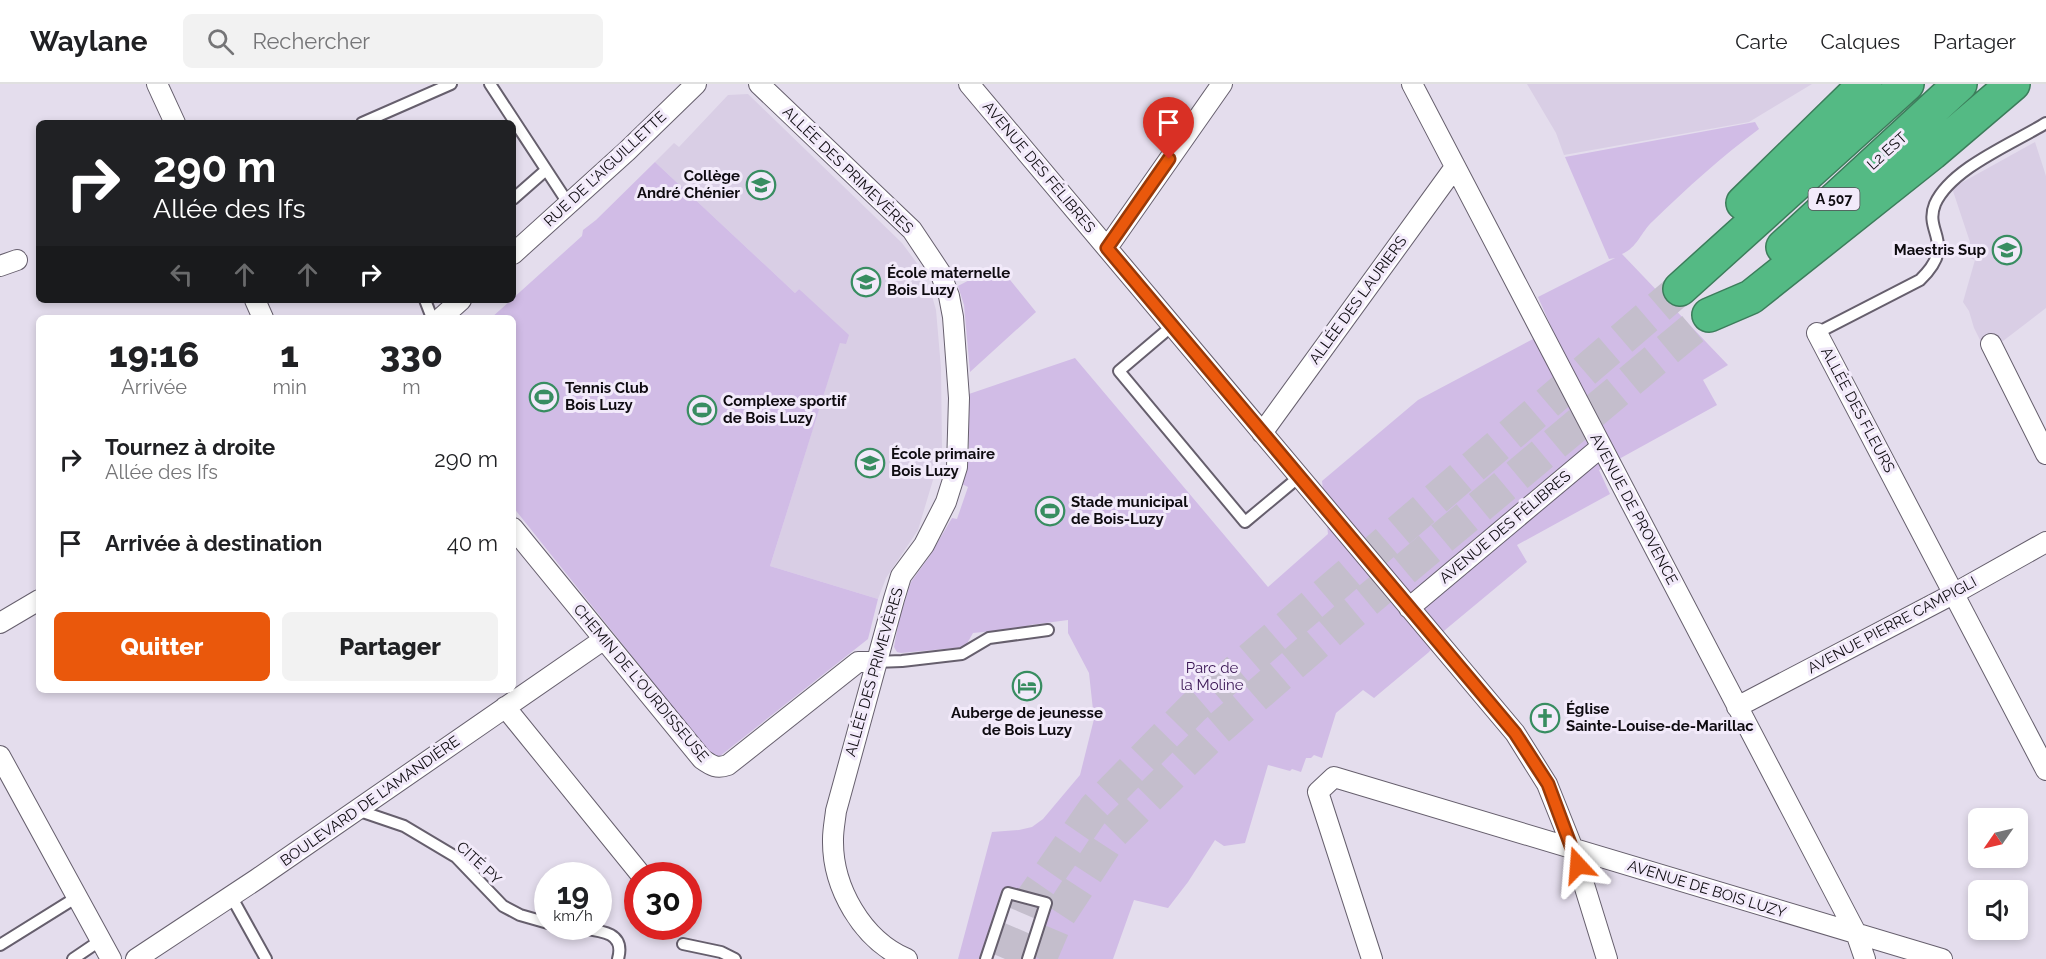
<!DOCTYPE html>
<html lang="fr">
<meta charset="utf-8">
<style>
body{margin:0;font-family:Raleway,sans-serif;background:#f2f2f2;color:#202124;height:100vh;display:flex;flex-direction:column;font-size:22px;white-space:nowrap}
*{box-sizing:border-box;margin:0}
p{font-size:20px;color:#757577}
.icon{flex:none;width:33px;height:33px;fill:none;stroke:currentColor;stroke-width:2;stroke-linecap:round;stroke-linejoin:round}
.map{position:relative;flex:1;overflow:hidden}
.side{position:absolute;left:36px;top:231px;width:480px;height:378px;display:flex;flex-direction:column;background:#fff;border-radius:9px;box-shadow:0 3px 9px #0003}
.side>*{flex:none}
.hud{position:absolute;left:36px;top:36px;width:480px;height:183px;border-radius:9px;box-shadow:0 3px 9px #0003;background:#202124;color:#fff;overflow:hidden}
.needle{width:39px;rotate:236deg}
.fabs{position:absolute;left:1968px;top:724px;display:grid;gap:12px}
.fabs a{display:grid;place-items:center;width:60px;height:60px;border-radius:9px;background:#fff;box-shadow:0 3px 9px #0003;font-size:30px}
.speed{position:absolute;left:534px;top:778px;display:flex;gap:12px;font-size:30px;font-weight:700;text-align:center}
.speed>*{display:grid;place-content:center;width:78px;height:78px;border-radius:50%;background:#fff;box-shadow:0 3px 9px #0003;line-height:1}
.speed small{font-size:15px;font-weight:400}
.speed .limit{border:9px solid #d22;background:#fff;color:#111}
.pin{position:absolute;display:grid;place-items:center;width:51px;height:51px;color:#fff;margin:-62px -26px;border-radius:50% 50% 50% 0;rotate:-45deg;box-shadow:0 0 6px #0007}
.pin .icon{rotate:45deg}
.me{position:absolute;width:66px;margin:-33px;rotate:341deg;stroke-linejoin:round;filter:drop-shadow(0 0 4px #0008)}
.turn{display:flex;align-items:center;gap:21px;height:126px;padding:0 18px;font-size:27px}
.turn .icon{width:78px;height:78px;stroke-width:2.5}
.turn b{display:block;font-size:42px;line-height:51px}
.lanes{display:flex;align-items:center;height:57px;padding:0 18px;background:#0003;justify-content:center;gap:30px;direction:ltr}
.lanes .off{opacity:.35}
.eta{display:flex;justify-content:space-evenly;align-items:center;height:102px;text-align:center}
.eta b{font-size:36px;font-weight:800;line-height:42px}
.cta{display:flex;gap:12px;margin-top:auto;padding:12px 18px}
.cta a{flex:1;height:69px;border-radius:9px;background:#ea580c;color:#fff;font-size:24px;font-weight:800;line-height:69px;text-align:center}
.cta a+a{background:#f2f2f2;color:#202124}
ul{padding:0;list-style:none}
li{display:flex;align-items:center;gap:18px;height:84px;padding:0 18px}
li div{flex:1}
li b{display:block;font-size:22px}
li em{font-style:normal}
header{display:flex;align-items:center;gap:36px;box-sizing:border-box;height:84px;padding:0 30px;background:#fff;border-bottom:2px solid #e0e0e0}
header strong{font-size:28px}
nav{display:flex;gap:33px;margin-inline-start:auto;font-size:21px}
.search{width:420px;height:54px;background:#f2f2f2;display:flex;align-items:center;gap:15px;box-sizing:border-box;padding:0 21px;border-radius:9px;color:#757577;font-size:22px}
.map>svg:first-child{display:block}
</style>
<header>
<strong>Waylane</strong>
<div class="search"><svg class="icon" aria-label="search" viewBox="0 0 24 24"><circle cx="10" cy="10" r="6"/><path d="M15 15l6 6"/></svg>Rechercher</div>
<nav><a>Carte</a><a>Calques</a><a>Partager</a></nav>
</header>
<div class="map">
<svg width="2046" height="875" viewBox="0 0 2046 875">
<rect width="100%" height="100%" fill="#e4dded"/>
<path fill="#d9cee5" d="M1524,0H1812L1749,38L1564,71L1556,49L1527,0Z
M748,10L902,159L919,182L930,205L936,226L941,284L942,366L918,446L886,494L878,515L770,482L840,258L799,205L795,209L655,78L674,59L679,63L728,11Z
M2035,58L2046,92V224L2003,257L1982,260L1974,244L1969,227L1963,218L1975,176L1967,173L1970,158L1952,104Z"/>
<path fill="#d1bce6" d="M1755,38L1759,45C1721,73 1687,104 1653,137C1641,148 1637,164 1622,170L1728,281L1703,296L1717,321L1599,386L1610,410L1517,461L1527,478L1445,546L1429,568L1374,614L1363,606L1336,629L1322,674L1314,671L1311,674H1306L1301,688L1292,685L1290,687L1268,681L1245,759L1224,762L1215,756L1188,798L1168,824L1134,816L1113,875H1028L1045,819L1008,809L986,875H958L992,748L1019,746L1032,743L1043,735L1080,691L1094,635L1089,589L1068,549V536L1030,541L1023,544L973,549L965,563L901,569L897,568L894,563L899,535L911,498L929,473L952,434L957,435L968,403L962,400L969,371V310L1075,274L1268,503L1328,450L1322,397L1418,316L1552,245L1538,213L1615,174L1609,175L1565,73Z
M655,78L795,209L799,205L849,251L846,260L840,259L770,482L878,515L868,555L715,676L513,423V234H491L582,152L583,146L596,136Z
M998,181L1036,228L970,288L964,221L958,202Z"/>
<g fill="none" stroke-linecap="round" stroke-linejoin="round">
<path stroke="#c4becc" stroke-width="33" stroke-dasharray="33 16" stroke-linecap="butt" d="M1005,875L1029,819L1095,724L1194,623L1680,205
M1040,875L1057,835L1113,749L1217,646L1345,535L1709,231"/>
<g stroke="#665f6d" stroke-width="14">
<path id="service" d="M490,0L568,119
M362,39L451,0
M513,115L546,86
M425,216L432,234
M1172,242L1119,287L1245,438L1299,393
M1817,249L1920,196C1958,159 1923,149 1935,120C1951,84 2014,59 2046,39
M875,578L902,577L962,570L989,554L1048,546
M357,726L404,742L456,773L503,822L520,831L548,839
M231,812L266,875
M570,843C590,847 627,843 618,875
M683,860L721,868L735,875
M0,861L77,813
M73,875L101,856
M986,875L1008,809L1046,819L1028,875"/>
</g>
<g stroke="#665f6d" stroke-width="22">
<path id="minor" d="M157,0L175,39
M759,0L912,146L940,188L949,212L953,233L959,314L957,383L946,418L924,461L901,492L894,515L836,727C835,736 833,746 833,755C832,803 862,856 907,875
M969,0L1515,649L1547,700L1573,765L1607,875
M1412,0L1856,849L1865,875
M1107,164L1222,0
M513,170L627,67L696,0
M0,182L17,176
M255,216L263,234
M441,234L461,216
M1817,249L2046,686
M1991,260L2046,370
M1262,349L1455,83
M513,444L702,675C712,682 717,685 728,681L858,578H875
M1409,524L1601,363
M0,539L39,516
M505,623L642,792
M1737,623L1955,509L2046,458
M0,672L111,875
M136,875L257,795L603,556
M1372,875L1318,708L1334,693L1942,875"/>
</g>
<g stroke="#3c7d5b" stroke-width="36">
<path id="motorway" d="M1743,119L1865,0
M1783,163L1960,0
M1680,205L1907,0
M1709,231L1751,213L1932,69L2013,0"/>
</g>
<use href="#service" stroke="#fff" stroke-width="10"/>
<use href="#minor" stroke="#fff" stroke-width="20"/>
<use href="#motorway" stroke="#54ba84" stroke-width="33"/>
</g>
<g fill="none" stroke-linecap="round" stroke-linejoin="round">
<g stroke="#983908" stroke-width="15">
<path id="route" d="M1169,75L1107,164L1515,649L1548,700L1578,781"/>
</g>
<use href="#route" stroke="#ea580c" stroke-width="10"/>
</g>
<defs>
<g id="school-ring" transform="scale(1.5)"><circle r="9.5" fill="#f2eafa" stroke="#388d61" stroke-width="1.5"/><path d="M0-5L7-2L0 1L-7-2ZM-4 1L0 2.5L4 1V4Q0 6-4 4Z" fill="#388d61"/></g>
<g id="university-ring" transform="scale(1.5)"><circle r="9.5" fill="#f2eafa" stroke="#388d61" stroke-width="1.5"/><path d="M0-5L7-2L0 1L-7-2ZM-4 1L0 2.5L4 1V4Q0 6-4 4Z" fill="#388d61"/></g>
<g id="stadium-ring" transform="scale(1.5)"><circle r="9.5" fill="#f2eafa" stroke="#388d61" stroke-width="1.5"/><path d="M0-5a6.5 5 0 1 0 0 10a6.5 5 0 1 0 0-10ZM-3.5-1.8h7v3.6h-7Z" fill="#388d61"/></g>
<g id="hotel-ring" transform="scale(1.5)"><circle r="9.5" fill="#f2eafa" stroke="#388d61" stroke-width="1.5"/><path d="M-6-4.5h1.5V1H6V5H4.5V3h-9V5H-6ZM-4 0a1.8 1.8 0 1 1 3.6 0ZM.5 0V-2.5h3Q6-2.5 6 0Z" fill="#388d61"/></g>
<g id="church-ring" transform="scale(1.5)"><circle r="9.5" fill="#f2eafa" stroke="#388d61" stroke-width="1.5"/><path d="M-1.2-6h2.4v3.5h3.3v2.4h-3.3V6h-2.4V-.1h-3.3v-2.4h3.3Z" fill="#388d61"/></g>
</defs>
<g fill-rule="evenodd">
<use href="#school-ring" x="761" y="101"/>
<use href="#university-ring" x="2007" y="166"/>
<use href="#school-ring" x="866" y="198"/>
<use href="#stadium-ring" x="544" y="313"/>
<use href="#stadium-ring" x="702" y="326"/>
<use href="#school-ring" x="870" y="379"/>
<use href="#stadium-ring" x="1050" y="427"/>
<use href="#hotel-ring" x="1027" y="602"/>
<use href="#church-ring" x="1545" y="634"/>
</g>
<g text-anchor="middle" dominant-baseline="central" stroke-width="6" stroke-linejoin="round" paint-order="stroke">
<rect fill="#f2eafa" stroke="#524e56" stroke-width="1.5" x="1808.5" y="104" width="51" height="22" rx="4.5"/>
<g font-size="14" font-weight="bold" fill="#0e0b10">
<text x="1834" y="115">A 507</text>
</g>
<g font-size="15" fill="#0e0b10" stroke="#f2eafa">
<text transform="translate(1887 67) rotate(-42)">L2 EST</text>
<text transform="translate(1039 83) rotate(50)">AVENUE DES FÉLIBRES</text>
<text transform="translate(605 85) rotate(-43)">RUE DE L'AIGUILLETTE</text>
<text transform="translate(848 86) rotate(44)">ALLÉE DES PRIMEVÈRES</text>
<text transform="translate(1358 216) rotate(-54)">ALLÉE DES LAURIERS</text>
<text transform="translate(1858 326) rotate(62)">ALLÉE DES FLEURS</text>
<text transform="translate(1634 425) rotate(62)">AVENUE DE PROVENCE</text>
<text transform="translate(1505 443) rotate(-40)">AVENUE DES FÉLIBRES</text>
<text transform="translate(1892 541) rotate(-28)">AVENUE PIERRE CAMPIGLI</text>
<text transform="translate(874 588) rotate(-74)">ALLÉE DES PRIMEVÈRES</text>
<text transform="translate(641 599) rotate(50)">CHEMIN DE L'OURDISSEUSE</text>
<text transform="translate(370 717) rotate(-35)">BOULEVARD DE L'AMANDIÈRE</text>
<text transform="translate(479 779) rotate(43)">CITÉ PY</text>
<text transform="translate(1707 805) rotate(17)">AVENUE DE BOIS LUZY</text>
</g>
<g font-size="15" font-weight="bold" fill="#0e0b10" stroke="#f2eafa" text-anchor="start">
<text x="740" y="92" text-anchor="end">Collège<tspan x="740" dy="17">André Chénier</tspan></text>
<text x="1986" y="166" text-anchor="end">Maestris Sup</text>
<text x="887" y="189">École maternelle<tspan x="887" dy="17">Bois Luzy</tspan></text>
<text x="565" y="304">Tennis Club<tspan x="565" dy="17">Bois Luzy</tspan></text>
<text x="723" y="317">Complexe sportif<tspan x="723" dy="17">de Bois Luzy</tspan></text>
<text x="891" y="370">École primaire<tspan x="891" dy="17">Bois Luzy</tspan></text>
<text x="1071" y="418">Stade municipal<tspan x="1071" dy="17">de Bois-Luzy</tspan></text>
<text x="1566" y="625">Église<tspan x="1566" dy="17">Sainte-Louise-de-Marillac</tspan></text>
<text x="1027" y="629" text-anchor="middle">Auberge de jeunesse<tspan x="1027" dy="17">de Bois Luzy</tspan></text>
</g>
<g font-size="15" fill="#391553" stroke="#f2eafa">
<text x="1212" y="584">Parc de<tspan x="1212" dy="17">la Moline</tspan></text>
</g>
</g>
</svg>
<div class="fabs">
<a><svg class="needle" viewBox="-14 -14 28 28"><path d="M0-13l5 13h-10z" fill="#e53935"/><path d="M0 13l5-13h-10z" fill="#757577"/></svg></a>
<a><svg class="icon" aria-label="sound" viewBox="0 0 24 24"><path d="M4 9h4l5-4v14l-5-4H4zM17 9q2 3 0 6"/></svg></a>
</div>
<div class="speed"><div>19<small>km/h</small></div><div class="limit">30</div></div>
<div class="pin" style="left:1169px;top:75px;background:#d93025"><svg class="icon" aria-label="arrive" viewBox="0 0 24 24"><path d="M6 21V4h12l-3 4 3 4H6"/></svg></div>
<svg class="me" style="left:1578px;top:781px" viewBox="-20 -20 40 40"><path d="M0-17L14 15 0 8-14 15z" fill="#ea580c" stroke="#fff" stroke-width="4"/></svg>
<div class="hud">
<div class="turn"><svg class="icon" aria-label="right" viewBox="0 0 24 24"><path d="M7 20v-9h11M14 6l5 5-5 5"/></svg><div><b>290 m</b>Allée des Ifs</div></div>
<div class="lanes"><svg class="icon off" aria-label="left" viewBox="0 0 24 24"><path d="M17 20v-9H6M10 6l-5 5 5 5"/></svg><svg class="icon off" aria-label="ahead" viewBox="0 0 24 24"><path d="M12 20V5M6 11l6-6 6 6"/></svg><svg class="icon off" aria-label="ahead" viewBox="0 0 24 24"><path d="M12 20V5M6 11l6-6 6 6"/></svg><svg class="icon" aria-label="right" viewBox="0 0 24 24"><path d="M7 20v-9h11M14 6l5 5-5 5"/></svg></div>
</div>
<section class="side">
<div class="eta">
<div><b>19:16</b><p>Arrivée</p></div>
<div><b>1</b><p>min</p></div>
<div><b>330</b><p>m</p></div>
</div>
<ul>
<li><svg class="icon" aria-label="right" viewBox="0 0 24 24"><path d="M7 20v-9h11M14 6l5 5-5 5"/></svg><div><b>Tournez à droite</b><p>Allée des Ifs</p></div><em>290 m</em></li>
<li><svg class="icon" aria-label="arrive" viewBox="0 0 24 24"><path d="M6 21V4h12l-3 4 3 4H6"/></svg><div><b>Arrivée à destination</b></div><em>40 m</em></li>
</ul>
<div class="cta"><a>Quitter</a><a>Partager</a></div>
</section>
</div>
